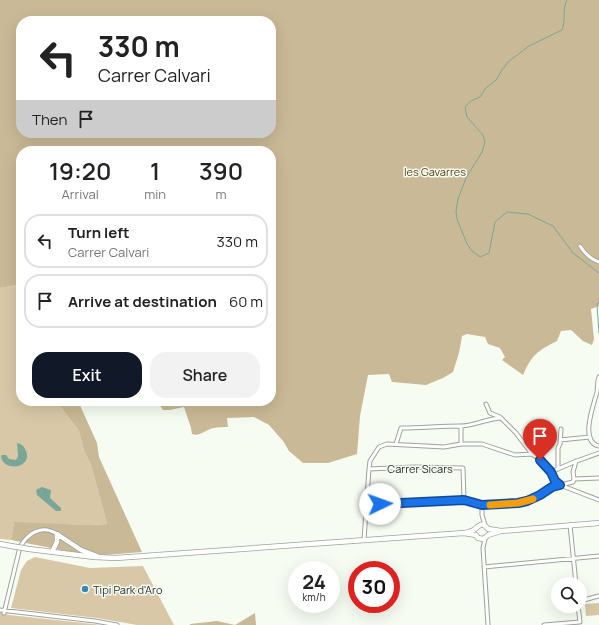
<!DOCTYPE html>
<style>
body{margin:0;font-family:Manrope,sans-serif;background:#f2f2f2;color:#222;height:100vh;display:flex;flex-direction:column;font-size:15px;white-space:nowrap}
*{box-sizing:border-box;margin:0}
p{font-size:13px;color:#767676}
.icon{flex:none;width:22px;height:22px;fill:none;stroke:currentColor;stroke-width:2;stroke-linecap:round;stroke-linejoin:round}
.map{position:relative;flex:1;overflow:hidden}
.details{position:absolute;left:16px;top:146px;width:260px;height:260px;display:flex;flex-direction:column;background:#fff;border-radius:16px;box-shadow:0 4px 16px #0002}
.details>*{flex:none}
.hud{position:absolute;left:16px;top:16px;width:260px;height:122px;border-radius:16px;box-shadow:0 4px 16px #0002;background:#fff;color:#222;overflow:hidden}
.buttons{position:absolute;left:551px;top:577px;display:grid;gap:8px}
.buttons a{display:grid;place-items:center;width:36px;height:36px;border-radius:50%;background:#fff;box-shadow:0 4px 16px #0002;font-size:20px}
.speed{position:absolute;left:288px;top:561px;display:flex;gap:8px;font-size:20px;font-weight:700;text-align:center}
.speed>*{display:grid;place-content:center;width:52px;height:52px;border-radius:50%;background:#fff;box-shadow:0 4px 16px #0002;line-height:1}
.speed small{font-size:10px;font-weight:400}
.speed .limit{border:6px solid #d22;background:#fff;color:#111}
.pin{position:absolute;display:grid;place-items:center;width:34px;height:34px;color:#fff;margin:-41px -17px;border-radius:50% 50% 50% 0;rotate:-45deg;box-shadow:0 0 4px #0007}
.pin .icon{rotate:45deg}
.me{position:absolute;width:44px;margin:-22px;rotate:87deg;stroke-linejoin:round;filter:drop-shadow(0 0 3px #0008)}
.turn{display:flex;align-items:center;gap:14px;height:84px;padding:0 16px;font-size:18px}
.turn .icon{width:52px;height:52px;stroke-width:2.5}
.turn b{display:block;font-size:28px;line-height:34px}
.then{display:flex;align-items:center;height:38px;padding:0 16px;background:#0003;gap:8px;font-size:15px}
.eta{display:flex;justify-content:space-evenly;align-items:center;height:68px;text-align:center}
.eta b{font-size:24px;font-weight:600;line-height:28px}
.action{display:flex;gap:8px;margin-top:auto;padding:8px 16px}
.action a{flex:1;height:46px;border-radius:16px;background:#111827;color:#fff;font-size:16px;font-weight:600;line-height:46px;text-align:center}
.action a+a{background:#f2f2f2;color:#222}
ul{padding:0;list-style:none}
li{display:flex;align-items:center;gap:12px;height:54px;margin:0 8px 6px;padding:0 8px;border:2px solid #e0e0e0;border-radius:16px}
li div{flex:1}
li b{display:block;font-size:15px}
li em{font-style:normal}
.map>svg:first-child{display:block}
</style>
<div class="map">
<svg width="599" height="625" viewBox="0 0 599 625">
<rect width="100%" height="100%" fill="#f7fcf3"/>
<path fill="#d8c8a7" d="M17,285L21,286V401H56L79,431L84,451L91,465L107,524L89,525L14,523L11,540L0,539V288Z
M35,557L90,568L143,566L174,625H137L97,618L11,608L21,570L27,561Z
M599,603V615L586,616L585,604Z
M0,612L9,615L102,625H0Z"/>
<path fill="#cab996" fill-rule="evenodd" d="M0,0H599V306L591,309L594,339L592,345L583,341L571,330L561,331L557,341C537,351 532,355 523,375L502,360L505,357L500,348L488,344L485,337L467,334L462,336L459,353L453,372L443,378L426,385L392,382L389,374L368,375L360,416L357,454L328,463H303L289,451L283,441L269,425L254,417L227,418L228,427C223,427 218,427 214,428C206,429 200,437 192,434L191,428L184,407L170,410H163L157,401H271V151H21V286L17,285L0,288ZM21,21H271V133H21Z
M56,401H78L97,443L99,457L142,552L105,555L76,553L11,540L14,522L89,525L107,524L91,465L84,451L79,431Z
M255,613L256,625H190V624L217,621L235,625Z"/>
<path fill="#7aa698" d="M17,443C22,444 24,446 26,451C33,469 2,472 1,456L2,455H6L9,459L16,460L18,456Z
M42,487L51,490L50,498L61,508V511H56L37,495L36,490Z"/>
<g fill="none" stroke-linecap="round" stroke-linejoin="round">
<path stroke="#7aa698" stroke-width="1" d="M567,0C562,9 566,20 562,30L529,46L508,62L502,70L496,80L485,89L480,97L471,101L465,107L467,117L483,135L485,142L482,152L466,178L458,199L456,211L457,219L467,244L472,251L480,257L489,253L495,222L507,212L528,214L553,226L573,253L599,273
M599,301L597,305L599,333"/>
<g stroke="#9ea29a" stroke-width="5">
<path id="street" d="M580,246C585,254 590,259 599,262
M599,377C597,381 598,386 597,392C594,404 579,442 599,446
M486,404L490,413L500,417L516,433L532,454L540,460L551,472L555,481L560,485L599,500
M461,426V444
M560,440L590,437
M396,444L401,428C421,428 441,426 460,426C473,426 486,419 500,418
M558,468V448L560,444L561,429
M369,469L414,467L463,468L464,500
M551,472L574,462L599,453
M574,479L573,472L576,461
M366,504L464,500L482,505L518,503L527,501L541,495L552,487L573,482L574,479L599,478
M482,505V515L485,525
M570,525L576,584
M485,539L483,548L488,625
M364,540L369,469L370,461L379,447L387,444L444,447L461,444H482L515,455L532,454
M484,567L599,556
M580,601L599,596
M0,610L95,621L117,625
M4,613L20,547C28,533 42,524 57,534
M544,625L580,622L578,606"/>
</g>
<g stroke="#9ea29a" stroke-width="6">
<path id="secondary" d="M465,533C468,532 473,531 475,529C480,525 482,521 488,529L501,531L599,523
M0,544L11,546
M29,549L94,557L116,558L464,533L476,535L478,538L483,539L486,537L488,535L501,531
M52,552L57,542V534L81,550L97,556"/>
</g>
<use href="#street" stroke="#fff" stroke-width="3"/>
<use href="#secondary" stroke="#fff" stroke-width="4.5"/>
<g stroke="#9ea29a" stroke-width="6" stroke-linecap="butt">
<path id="secondary-bridge" d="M11,546L29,549"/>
</g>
<use href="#secondary-bridge" stroke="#fff" stroke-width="4.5"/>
</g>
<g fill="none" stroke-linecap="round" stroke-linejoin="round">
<g stroke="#114b97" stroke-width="10">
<path id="route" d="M380,504L464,500L482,505L518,503L527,501L540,495L552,487L560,485L555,481L551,472L540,460"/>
</g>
<use href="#route" stroke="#1a73e8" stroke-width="7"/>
<path stroke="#f59e0b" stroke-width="7" d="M490,505L518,503L533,499"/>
</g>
<circle fill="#3887b9" stroke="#f7fcf3" stroke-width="1.5" cx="85" cy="589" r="4"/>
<g text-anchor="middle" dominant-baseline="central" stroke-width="3" stroke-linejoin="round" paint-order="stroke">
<g font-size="11" fill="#523f13" stroke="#f7fcf3">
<text x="435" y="171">les Gavarres</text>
</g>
<g font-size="11" fill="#292b28" stroke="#f7fcf3">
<text x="420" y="468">Carrer Sicars</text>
</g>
<g font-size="11" fill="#292b28" stroke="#f7fcf3" text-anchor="start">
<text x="93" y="589">Tipi Park d'Aro</text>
</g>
</g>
</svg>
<div class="buttons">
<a><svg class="icon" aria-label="search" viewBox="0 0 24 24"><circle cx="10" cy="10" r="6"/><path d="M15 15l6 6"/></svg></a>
</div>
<div class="speed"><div>24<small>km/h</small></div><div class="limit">30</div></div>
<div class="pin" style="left:540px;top:460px;background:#d93025"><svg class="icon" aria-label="arrive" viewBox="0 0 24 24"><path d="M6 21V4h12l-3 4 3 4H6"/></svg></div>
<svg class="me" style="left:380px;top:504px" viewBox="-20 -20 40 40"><circle r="19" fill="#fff"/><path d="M0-13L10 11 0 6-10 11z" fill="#1a73e8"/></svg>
<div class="hud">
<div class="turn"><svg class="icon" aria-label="left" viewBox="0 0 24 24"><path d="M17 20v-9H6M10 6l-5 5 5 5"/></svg><div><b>330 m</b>Carrer Calvari</div></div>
<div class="then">Then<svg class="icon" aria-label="arrive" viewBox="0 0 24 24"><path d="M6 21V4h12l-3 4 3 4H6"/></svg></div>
</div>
<section class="details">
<div class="eta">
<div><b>19:20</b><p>Arrival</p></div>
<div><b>1</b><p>min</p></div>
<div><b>390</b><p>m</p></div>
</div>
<ul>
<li><svg class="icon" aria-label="left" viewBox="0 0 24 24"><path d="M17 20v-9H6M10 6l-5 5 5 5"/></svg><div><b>Turn left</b><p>Carrer Calvari</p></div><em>330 m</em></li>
<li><svg class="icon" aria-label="arrive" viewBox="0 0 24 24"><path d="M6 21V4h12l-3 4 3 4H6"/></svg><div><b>Arrive at destination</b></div><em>60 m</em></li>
</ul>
<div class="action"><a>Exit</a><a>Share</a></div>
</section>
</div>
